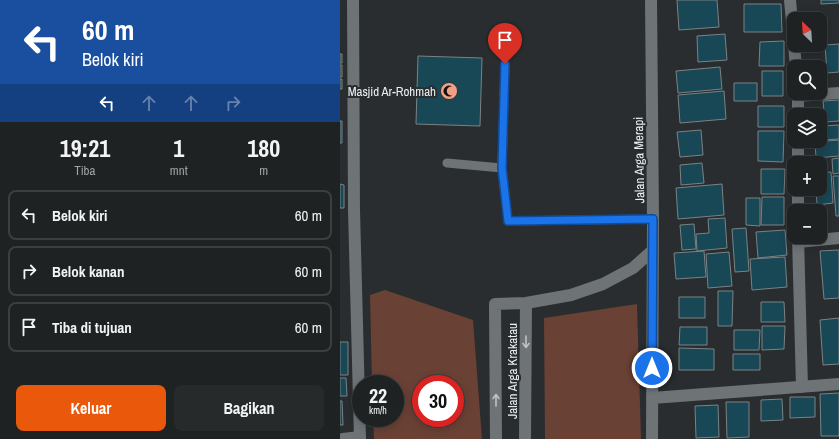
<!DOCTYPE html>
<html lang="id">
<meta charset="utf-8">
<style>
body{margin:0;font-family:"Archivo Narrow",sans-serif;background:#272a2b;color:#f1f3f6;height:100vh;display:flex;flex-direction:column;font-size:15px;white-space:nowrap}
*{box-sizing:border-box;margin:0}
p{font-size:13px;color:#a1a4a6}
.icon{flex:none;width:22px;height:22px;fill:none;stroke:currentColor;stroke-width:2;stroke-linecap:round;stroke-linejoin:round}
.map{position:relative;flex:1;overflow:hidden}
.side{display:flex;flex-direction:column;background:#1f2223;width:340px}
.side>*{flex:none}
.guide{background:#1a4fa0;color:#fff;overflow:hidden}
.needle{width:26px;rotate:335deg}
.tools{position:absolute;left:447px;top:12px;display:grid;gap:8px}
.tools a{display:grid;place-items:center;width:40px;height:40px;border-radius:8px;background:#1f2223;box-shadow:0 2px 10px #0003,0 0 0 1px #3c3f41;font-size:20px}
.speed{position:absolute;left:12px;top:375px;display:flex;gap:8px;font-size:20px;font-weight:700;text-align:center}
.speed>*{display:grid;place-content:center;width:52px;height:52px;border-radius:50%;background:#1f2223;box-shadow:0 2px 10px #0003,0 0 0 1px #3c3f41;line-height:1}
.speed small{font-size:10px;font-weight:400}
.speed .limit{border:6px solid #d22;background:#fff;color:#111}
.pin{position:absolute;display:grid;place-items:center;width:34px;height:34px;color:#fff;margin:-41px -17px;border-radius:50% 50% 50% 0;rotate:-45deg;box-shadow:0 0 4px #0007}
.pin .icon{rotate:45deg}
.me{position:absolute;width:44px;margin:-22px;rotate:0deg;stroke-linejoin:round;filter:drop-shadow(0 0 3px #0008)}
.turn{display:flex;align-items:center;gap:14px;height:84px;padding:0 16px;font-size:18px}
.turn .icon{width:52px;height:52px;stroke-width:2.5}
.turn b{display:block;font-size:28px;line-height:34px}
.lanes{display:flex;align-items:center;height:38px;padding:0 16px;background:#0003;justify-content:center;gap:20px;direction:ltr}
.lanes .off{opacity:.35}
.eta{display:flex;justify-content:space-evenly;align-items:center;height:68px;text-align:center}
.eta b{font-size:24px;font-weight:800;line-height:28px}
.cta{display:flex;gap:8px;margin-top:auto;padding:8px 16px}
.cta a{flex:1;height:46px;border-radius:8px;background:#ea580c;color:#fff;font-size:16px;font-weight:800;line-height:46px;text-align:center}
.cta a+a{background:#272a2b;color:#f1f3f6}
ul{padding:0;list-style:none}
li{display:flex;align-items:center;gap:12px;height:50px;margin:0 8px 6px;padding:0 8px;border:2px solid #3c3f41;border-radius:8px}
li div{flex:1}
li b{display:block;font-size:15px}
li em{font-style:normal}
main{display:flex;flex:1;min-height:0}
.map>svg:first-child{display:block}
</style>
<main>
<section class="side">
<div class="guide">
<div class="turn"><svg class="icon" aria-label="left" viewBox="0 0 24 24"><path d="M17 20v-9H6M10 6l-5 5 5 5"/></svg><div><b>60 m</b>Belok kiri</div></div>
<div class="lanes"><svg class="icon" aria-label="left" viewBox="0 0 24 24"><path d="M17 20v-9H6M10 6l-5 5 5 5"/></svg><svg class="icon off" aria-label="ahead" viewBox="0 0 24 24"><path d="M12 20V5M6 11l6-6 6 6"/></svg><svg class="icon off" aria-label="ahead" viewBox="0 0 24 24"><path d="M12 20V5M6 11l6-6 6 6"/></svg><svg class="icon off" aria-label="right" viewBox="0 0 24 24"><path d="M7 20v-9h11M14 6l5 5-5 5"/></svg></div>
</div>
<div class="eta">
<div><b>19:21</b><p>Tiba</p></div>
<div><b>1</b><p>mnt</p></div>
<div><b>180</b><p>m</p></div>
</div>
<ul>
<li><svg class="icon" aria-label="left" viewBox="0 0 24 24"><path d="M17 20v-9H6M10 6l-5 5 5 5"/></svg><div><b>Belok kiri</b></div><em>60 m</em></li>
<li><svg class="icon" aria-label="right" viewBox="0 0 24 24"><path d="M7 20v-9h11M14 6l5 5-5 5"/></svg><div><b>Belok kanan</b></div><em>60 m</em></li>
<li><svg class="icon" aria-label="arrive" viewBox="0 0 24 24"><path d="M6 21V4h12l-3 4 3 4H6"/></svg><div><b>Tiba di tujuan</b></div><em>60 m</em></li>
</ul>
<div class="cta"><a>Keluar</a><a>Bagikan</a></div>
</section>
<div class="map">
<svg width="499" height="439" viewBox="0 0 499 439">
<rect width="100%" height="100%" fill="#292d2f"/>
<path fill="#6a4135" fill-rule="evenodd" d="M45,290L133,320L142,439H34L33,418H55V384H32L30,295ZM81,384H115V418H81Z
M297,304L301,439H205L204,318Z"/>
<path fill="#184756" stroke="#7c8284" d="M337,0H377L379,27L339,30Z
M481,0H499V3L481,4Z
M404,4H441L442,32H404Z
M385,34L387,60L358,62L357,36Z
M444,41V66H419L420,42Z
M499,44V72L487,73L485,45Z
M0,54H2V63H0Z
M78,56L142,58L140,126L76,124Z
M0,65H2V77H0Z
M380,67L382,89L338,93L336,71Z
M422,71H443V96H422Z
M0,79H2V89H0Z
M394,83H417V101H394Z
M384,91L386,119L340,123L338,95Z
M499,100V121L485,122L483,101Z
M418,106H444V127H418Z
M0,121H2V143H0Z
M499,125V139L482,140L481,126Z
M361,130L363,155L340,157L337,132Z
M418,131H444L443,162L418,161Z
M499,140V156L476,158L475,142Z
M499,158V173L493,174L492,159Z
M362,163L364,183L341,185L340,165Z
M421,169H445L444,194H421Z
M491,172L493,203L477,205L476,189H480V173Z
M493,176H499V216H496Z
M0,184L4,185V208H0Z
M382,184L384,215L338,219L336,188Z
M422,197H444V225H421Z
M406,198H420V226L406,225Z
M385,218L387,248L357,251L356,234L369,233L368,219Z
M354,224L356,249L342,250L340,225Z
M406,228L409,271L395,272L392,229Z
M445,230L447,255L418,258L416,232Z
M499,250V298L484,299L480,251Z
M364,251L366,277L336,279L334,253Z
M389,252L392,286L368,288L366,254Z
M445,257L447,287L412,290L410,259Z
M378,291H393L392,326H378Z
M339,297H365V318H339Z
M421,302H444L445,322H421Z
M499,318V364L483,365L480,320Z
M422,326H445L444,349L422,350Z
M340,327H367V345H339Z
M394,330H420L419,350H394Z
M0,342H8V375H0Z
M339,348L374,349V370H339Z
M393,354H420V370H393Z
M0,378H6L7,396H0Z
M499,393V436H481L480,394Z
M450,397H475V417L450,418Z
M442,399L443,420L421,421V400Z
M0,401H2L3,425H0Z
M386,402H409V437L387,438Z
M378,405L379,437L356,438L355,406Z"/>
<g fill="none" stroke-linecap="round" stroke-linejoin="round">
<path stroke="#6e7476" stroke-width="9" d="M165,64L162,168L168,221L313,219
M107,163L162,168"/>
<path stroke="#6e7476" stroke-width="12" d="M13,0L14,210L20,439
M311,0L313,219L312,439
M450,0L454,44
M454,45L456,67
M458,93V115
M458,96L499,93
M458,163V141
M458,211V189
M458,237L462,387
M458,242L499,238
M312,398L499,384
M3,439L20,437
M156,439L155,304L186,303L231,295L263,284L293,268L312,251
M185,439L186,303"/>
</g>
<defs><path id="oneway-shaft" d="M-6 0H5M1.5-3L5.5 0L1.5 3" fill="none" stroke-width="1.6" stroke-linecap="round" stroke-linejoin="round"/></defs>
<g stroke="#bfc3c5">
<use href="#oneway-shaft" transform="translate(186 342) rotate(90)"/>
<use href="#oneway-shaft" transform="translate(156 400) rotate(-90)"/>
</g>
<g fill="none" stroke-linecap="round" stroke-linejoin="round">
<g stroke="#114b97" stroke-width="10">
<path id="route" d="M165,64L162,168L168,221L313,219L312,368"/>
</g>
<use href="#route" stroke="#1a73e8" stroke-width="7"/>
</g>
<defs>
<g id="mosque-disc" transform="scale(0.9)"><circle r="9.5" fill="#f39f84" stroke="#292d2f"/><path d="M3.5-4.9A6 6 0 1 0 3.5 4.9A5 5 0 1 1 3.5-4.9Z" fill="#111"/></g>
</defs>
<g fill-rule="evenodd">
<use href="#mosque-disc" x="109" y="91"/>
</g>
<g text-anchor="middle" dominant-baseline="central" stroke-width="4" stroke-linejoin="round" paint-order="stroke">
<g font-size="13" fill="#ebeeef" stroke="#292d2f" text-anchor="end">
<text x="96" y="91">Masjid Ar-Rohmah</text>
</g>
<g font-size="13" fill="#ebeeef" stroke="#292d2f">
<text transform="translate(299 160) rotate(-91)">Jalan Arga Merapi</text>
<text transform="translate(172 371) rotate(-90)">Jalan Arga Krakatau</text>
</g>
</g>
</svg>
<div class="tools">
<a><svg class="needle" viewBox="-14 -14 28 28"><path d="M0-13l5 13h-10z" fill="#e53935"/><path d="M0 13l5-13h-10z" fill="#a1a4a6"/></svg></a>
<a><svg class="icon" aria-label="search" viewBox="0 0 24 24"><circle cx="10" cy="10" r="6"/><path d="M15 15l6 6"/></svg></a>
<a><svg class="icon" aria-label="layers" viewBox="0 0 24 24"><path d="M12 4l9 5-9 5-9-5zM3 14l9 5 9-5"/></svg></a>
<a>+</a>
<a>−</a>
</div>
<div class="speed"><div>22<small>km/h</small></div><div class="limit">30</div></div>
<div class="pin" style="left:165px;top:64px;background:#d93025"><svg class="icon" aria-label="arrive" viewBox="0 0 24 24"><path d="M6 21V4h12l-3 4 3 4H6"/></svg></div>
<svg class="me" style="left:312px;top:368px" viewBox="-20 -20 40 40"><circle r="17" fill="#1a73e8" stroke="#fff" stroke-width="3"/><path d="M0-11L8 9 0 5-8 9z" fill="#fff"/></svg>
</div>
</main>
